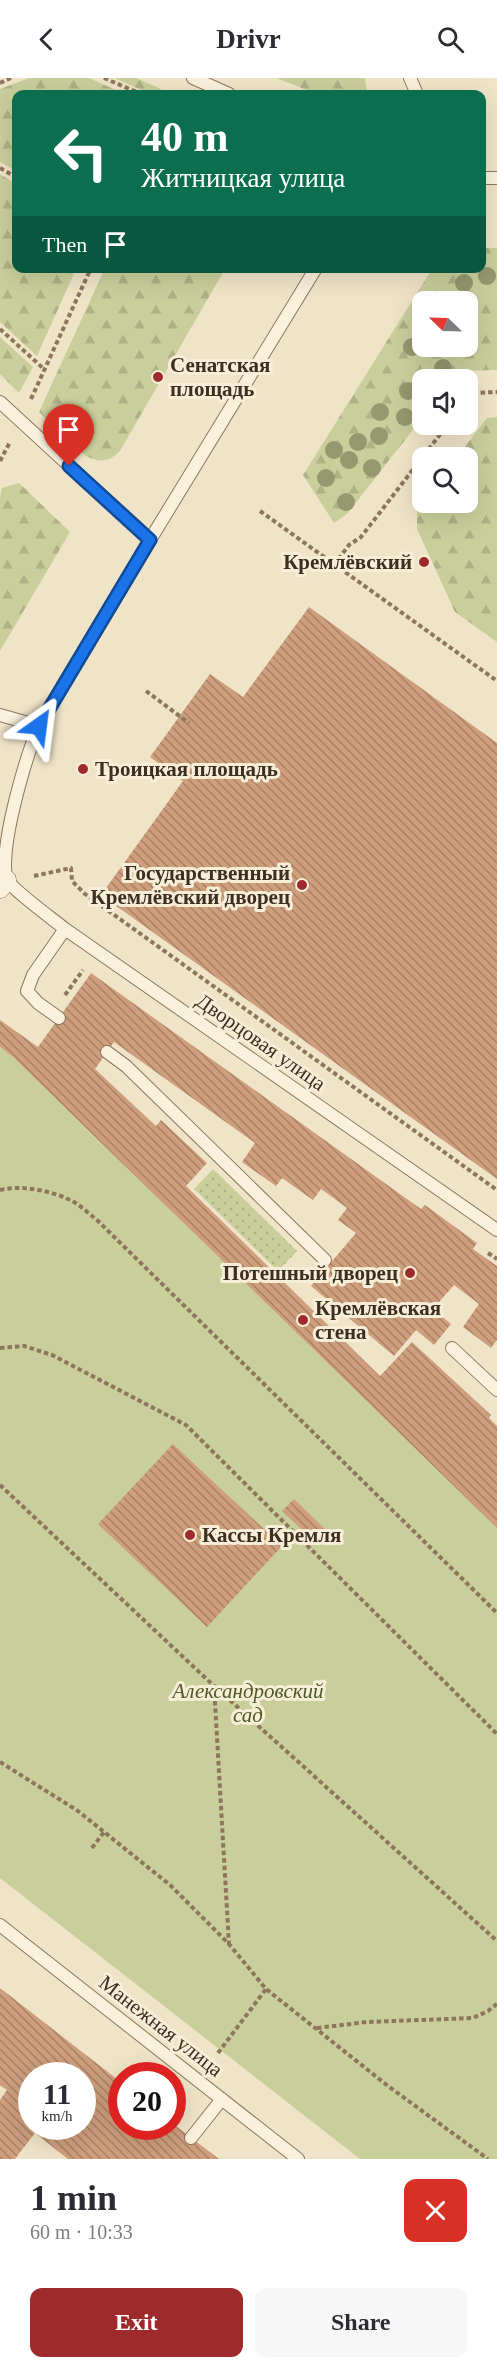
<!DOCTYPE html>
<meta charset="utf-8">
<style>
body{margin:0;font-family:"Times New Roman",serif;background:#f7f7f7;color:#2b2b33;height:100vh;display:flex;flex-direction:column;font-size:22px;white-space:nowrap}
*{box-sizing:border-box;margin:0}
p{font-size:20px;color:#7c7c81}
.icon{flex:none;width:33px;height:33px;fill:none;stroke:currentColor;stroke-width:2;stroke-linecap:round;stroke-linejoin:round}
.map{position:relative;height:2081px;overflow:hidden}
.side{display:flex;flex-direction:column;background:#fff;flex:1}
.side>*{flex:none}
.guide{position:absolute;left:12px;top:12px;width:474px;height:183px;border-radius:12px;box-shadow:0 6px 24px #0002;background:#0b6e4f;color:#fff;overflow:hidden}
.needle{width:39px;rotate:293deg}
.buttons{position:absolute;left:412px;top:213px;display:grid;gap:12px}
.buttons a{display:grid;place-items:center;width:66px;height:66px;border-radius:12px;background:#fff;box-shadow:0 6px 24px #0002;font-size:30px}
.speed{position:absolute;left:18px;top:1984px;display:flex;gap:12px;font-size:30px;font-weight:700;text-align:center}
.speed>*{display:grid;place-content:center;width:78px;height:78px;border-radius:50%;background:#fff;box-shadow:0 6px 24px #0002;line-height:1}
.speed small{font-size:15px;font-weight:400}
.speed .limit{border:9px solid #d22;background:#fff;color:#111}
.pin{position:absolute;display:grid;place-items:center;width:51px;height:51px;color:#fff;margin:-62px -26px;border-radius:50% 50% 50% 0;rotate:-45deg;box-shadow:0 0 6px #0007}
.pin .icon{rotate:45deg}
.me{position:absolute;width:66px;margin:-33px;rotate:31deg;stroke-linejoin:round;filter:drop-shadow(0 0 4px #0008)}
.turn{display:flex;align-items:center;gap:21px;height:126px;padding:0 30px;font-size:27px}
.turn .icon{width:78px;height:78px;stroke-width:2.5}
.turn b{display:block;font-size:42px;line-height:51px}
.then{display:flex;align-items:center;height:57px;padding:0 30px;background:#0003;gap:12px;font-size:22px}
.round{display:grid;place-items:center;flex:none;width:63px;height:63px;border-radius:12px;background:#f7f7f7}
.head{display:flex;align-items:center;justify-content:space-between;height:102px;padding:0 30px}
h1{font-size:36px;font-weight:800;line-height:45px}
.primary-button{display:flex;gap:12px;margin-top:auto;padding:12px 30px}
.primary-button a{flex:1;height:69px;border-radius:12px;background:#9e2a2b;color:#fff;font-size:24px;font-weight:800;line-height:69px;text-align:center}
.primary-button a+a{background:#f7f7f7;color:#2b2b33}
header{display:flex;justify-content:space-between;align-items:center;height:78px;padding:0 30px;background:#fff;font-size:27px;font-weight:800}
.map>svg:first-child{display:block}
</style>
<header><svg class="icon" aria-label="back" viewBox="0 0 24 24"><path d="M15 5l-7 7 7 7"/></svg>Drivr<svg class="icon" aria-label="search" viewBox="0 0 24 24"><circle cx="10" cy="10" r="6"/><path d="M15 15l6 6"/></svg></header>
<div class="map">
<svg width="497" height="2081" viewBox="0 0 497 2081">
<defs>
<pattern id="grass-dots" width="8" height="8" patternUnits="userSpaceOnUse" patternTransform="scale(1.5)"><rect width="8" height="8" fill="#c9cf9b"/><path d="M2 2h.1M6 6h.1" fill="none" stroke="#aeb285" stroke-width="1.8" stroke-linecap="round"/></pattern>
<pattern id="forest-firs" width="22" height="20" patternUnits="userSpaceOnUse" patternTransform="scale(1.5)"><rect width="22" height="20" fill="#c9cf9b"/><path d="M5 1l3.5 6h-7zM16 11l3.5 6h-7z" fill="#aeb285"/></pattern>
<pattern id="building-back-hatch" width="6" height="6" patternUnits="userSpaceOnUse" patternTransform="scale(1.5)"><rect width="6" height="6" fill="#cf9f7d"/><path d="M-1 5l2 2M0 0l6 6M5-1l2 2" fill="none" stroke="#a98266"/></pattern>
</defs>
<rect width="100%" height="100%" fill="#f0e4c8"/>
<path fill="url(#grass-dots)" d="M213,1091L297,1173L278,1193L194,1111Z"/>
<path fill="url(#forest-firs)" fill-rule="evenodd" d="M29,0H89L125,16H16V93L0,84V11Z
M114,0H136L161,11L158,16H151Z
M276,0H365L367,16H317Z
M0,96L16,106V190L76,191L37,278L0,244Z
M482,170H497V292L458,293L452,301L423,302V339L347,436L334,445L303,397L432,191L482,190ZM423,224H468V268H423Z
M105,190L225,191L120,373C109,384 100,385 86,378L39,334Z
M0,259L33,289L19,315L0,296Z
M497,339V564L455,534L417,451V433L423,425L468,424V380L457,379L487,340Z
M19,405L70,454L0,573V419L2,410Z"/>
<path fill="#c9cf9b" d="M0,969L13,979L497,1450V2081H360L0,1800Z"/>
<path fill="url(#building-back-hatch)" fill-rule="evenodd" d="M309,529L497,665V1101L101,817L183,703L150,679L210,596L243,619Z
M91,895L421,1131L425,1127L477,1165L473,1171L497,1188V1262L491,1270L463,1249L479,1226L454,1207L433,1231L451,1246L434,1267L416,1252L394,1278L311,1208L356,1155L338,1142L347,1130L321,1111L313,1122L282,1100L276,1108L242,1084L255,1065L114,964L95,991L156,1048L161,1042L207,1085L186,1108L380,1298L412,1264L491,1337L489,1340L497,1348V1450L13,979L0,969V942L38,969Z
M173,1366L282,1468L207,1549L98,1446Z
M294,1421L326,1452L315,1464L282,1433Z
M0,1910L122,2005V2049H172V2045L219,2081H68L35,2055L15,2081H0V2022L7,2012L0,2007ZM32,1998H82V2049H32Z"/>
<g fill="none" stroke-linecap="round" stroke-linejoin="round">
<g stroke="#8d765c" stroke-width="14">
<path id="service" d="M193,0L229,16
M410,0L417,16
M482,100H497
M316,190L150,462L39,648C25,681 0,766 6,800C10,810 54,842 65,851L497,1152
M0,324L150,462
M0,637L39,648
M59,940L38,925L27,913L33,897L65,851
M107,974L126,988L325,1182
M452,1270L497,1312
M0,1847L298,2081
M191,2060L222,2021"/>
</g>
<g stroke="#8d765c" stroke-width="21">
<path id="pedestrian" d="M0,810L6,802"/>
</g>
<path stroke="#8d765c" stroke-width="4" stroke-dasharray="4.5 3" stroke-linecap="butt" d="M104,0L141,16
M0,5L11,0
M0,90L16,99
M0,251L45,292
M468,320L472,315L497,314
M31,321L91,190
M0,383L10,364
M260,433L497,603
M334,487L349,467L361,459L448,346
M146,613L189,645
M34,798L71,790L72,803L85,816L497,1112
M65,917L83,892
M0,1112C22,1107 49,1112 70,1122C79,1126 88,1135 97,1142L497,1535
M488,1175L497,1181
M0,1270L24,1268L52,1277L186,1347L497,1656
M0,1407L213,1607L497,1863
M214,1608L229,1866
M0,1684L78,1733L170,1807L229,1866L266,1911L388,2008L488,2081
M92,1770L104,1754
M317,1950L367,1944L473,1940L488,1933L497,1926
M218,1975L266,1911"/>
<use href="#service" stroke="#faf1dc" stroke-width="12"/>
<use href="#pedestrian" stroke="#faf1dc" stroke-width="20"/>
</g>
<g fill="#96986f">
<circle cx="487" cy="198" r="9"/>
<circle cx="464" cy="205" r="9"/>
<circle cx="412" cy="269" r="9"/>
<circle cx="443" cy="290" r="9"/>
<circle cx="408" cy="313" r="9"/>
<circle cx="380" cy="334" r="9"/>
<circle cx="405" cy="339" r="9"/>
<circle cx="379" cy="358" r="9"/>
<circle cx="358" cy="364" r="9"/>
<circle cx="334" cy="372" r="9"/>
<circle cx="349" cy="382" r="9"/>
<circle cx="372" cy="390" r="9"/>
<circle cx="326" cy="400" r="9"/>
<circle cx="346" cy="424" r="9"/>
</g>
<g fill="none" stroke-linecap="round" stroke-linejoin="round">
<g stroke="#114b97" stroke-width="15">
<path id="route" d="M39,648L150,462L69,388"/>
</g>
<use href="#route" stroke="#1a73e8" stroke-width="10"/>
</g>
<g fill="#9e2a2b" stroke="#f7eed8" stroke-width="2">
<circle cx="158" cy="299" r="6"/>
<circle cx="424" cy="484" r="6"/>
<circle cx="83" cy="691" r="6"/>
<circle cx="302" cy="807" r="6"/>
<circle cx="410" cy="1195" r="6"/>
<circle cx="303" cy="1242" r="6"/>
<circle cx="190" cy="1457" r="6"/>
</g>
<g text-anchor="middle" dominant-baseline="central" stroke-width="6" stroke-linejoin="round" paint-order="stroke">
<g font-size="21" font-weight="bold" fill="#3d2e20" stroke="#f7eed8" text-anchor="start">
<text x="170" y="287">Сенатская<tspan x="170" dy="24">площадь</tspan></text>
<text x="412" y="484" text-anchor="end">Кремлёвский</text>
<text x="95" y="691">Троицкая площадь</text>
<text x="290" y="795" text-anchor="end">Государственный<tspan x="290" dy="24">Кремлёвский дворец</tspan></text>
<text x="398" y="1195" text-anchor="end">Потешный дворец</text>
<text x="315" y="1230">Кремлёвская<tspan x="315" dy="24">стена</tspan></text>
<text x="202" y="1457">Кассы Кремля</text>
</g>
<g font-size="21" fill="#3d2e20" stroke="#f7eed8">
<text transform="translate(261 964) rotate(35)">Дворцовая улица</text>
<text transform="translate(161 1948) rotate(38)">Манежная улица</text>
</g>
<g font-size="21" font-style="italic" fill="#4d5a26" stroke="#f7eed8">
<text x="248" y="1613">Александровский<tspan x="248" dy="24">сад</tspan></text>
</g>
</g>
</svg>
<div class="buttons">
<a><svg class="needle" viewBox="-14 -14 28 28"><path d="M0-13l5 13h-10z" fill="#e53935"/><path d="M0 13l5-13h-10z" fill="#7c7c81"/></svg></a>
<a><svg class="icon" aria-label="sound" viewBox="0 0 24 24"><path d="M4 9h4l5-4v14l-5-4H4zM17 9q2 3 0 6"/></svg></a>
<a><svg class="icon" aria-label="search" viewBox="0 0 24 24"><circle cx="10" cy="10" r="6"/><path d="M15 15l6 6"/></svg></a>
</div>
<div class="speed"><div>11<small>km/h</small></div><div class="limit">20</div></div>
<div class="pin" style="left:69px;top:388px;background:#d93025"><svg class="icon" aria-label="arrive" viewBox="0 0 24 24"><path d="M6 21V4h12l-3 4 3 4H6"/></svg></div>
<svg class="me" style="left:39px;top:648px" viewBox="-20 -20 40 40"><path d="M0-17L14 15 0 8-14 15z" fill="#1a73e8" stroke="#fff" stroke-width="4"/></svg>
<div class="guide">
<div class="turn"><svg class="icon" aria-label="left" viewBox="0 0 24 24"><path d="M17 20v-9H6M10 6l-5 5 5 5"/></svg><div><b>40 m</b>Житницкая улица</div></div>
<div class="then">Then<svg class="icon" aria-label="arrive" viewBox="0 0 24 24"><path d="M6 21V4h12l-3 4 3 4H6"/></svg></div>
</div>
</div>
<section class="side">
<div class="head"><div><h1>1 min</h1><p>60 m · 10:33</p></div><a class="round" style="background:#d93025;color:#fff"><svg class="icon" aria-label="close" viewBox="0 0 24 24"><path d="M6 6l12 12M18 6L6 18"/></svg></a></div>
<div class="primary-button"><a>Exit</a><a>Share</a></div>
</section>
